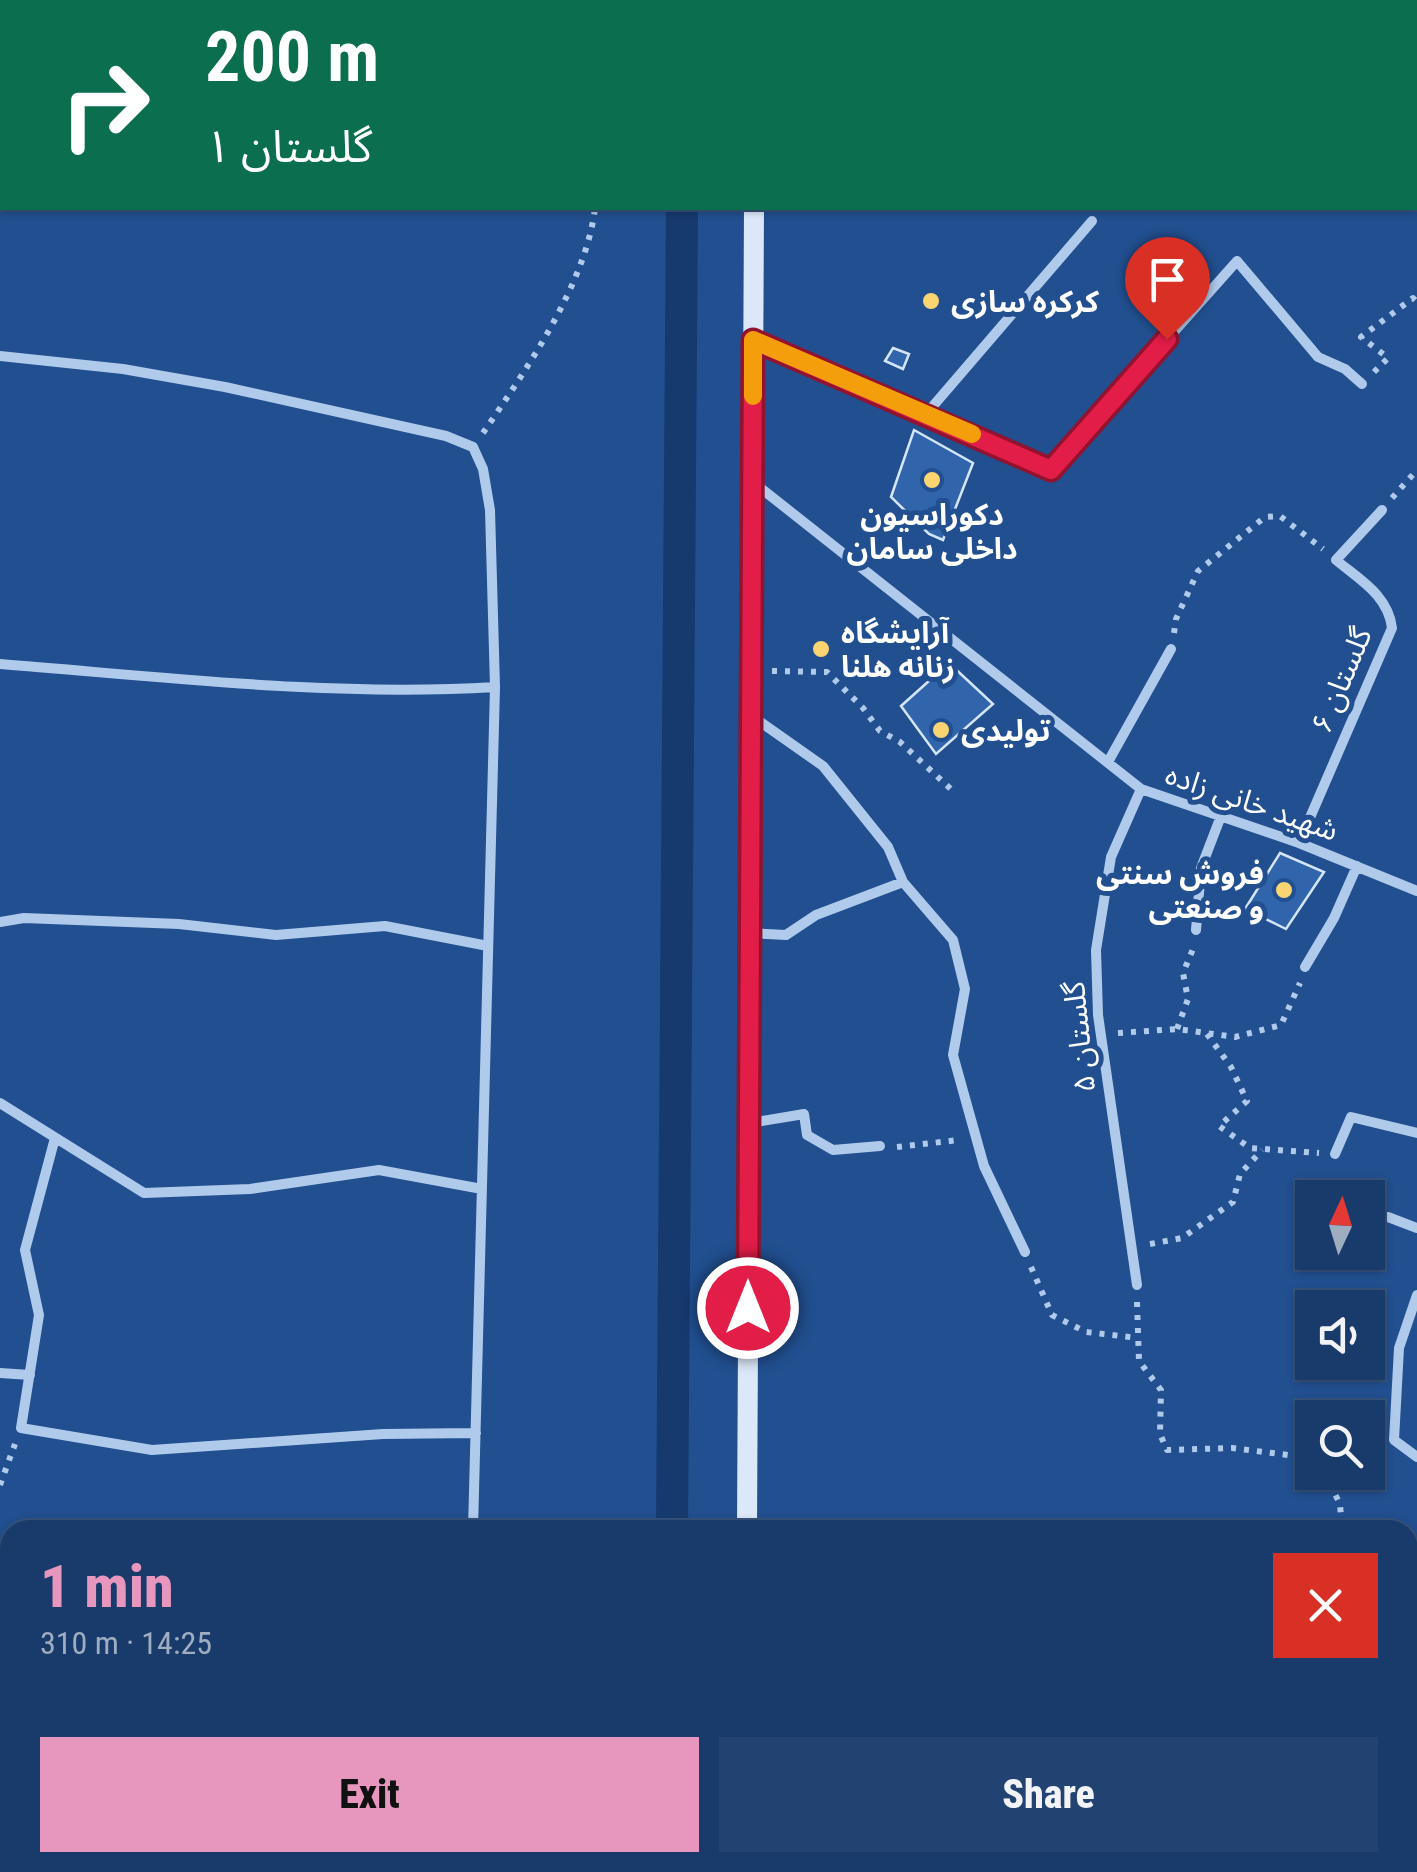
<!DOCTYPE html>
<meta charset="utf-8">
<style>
body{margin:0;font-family:"Roboto Condensed","Noto Sans Arabic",sans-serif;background:#224271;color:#f1f3f6;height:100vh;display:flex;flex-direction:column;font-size:38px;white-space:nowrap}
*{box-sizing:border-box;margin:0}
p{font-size:32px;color:#9fadc1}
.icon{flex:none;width:55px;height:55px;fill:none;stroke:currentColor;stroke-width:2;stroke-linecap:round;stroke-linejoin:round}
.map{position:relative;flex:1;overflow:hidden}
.panel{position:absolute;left:0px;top:1520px;width:1418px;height:352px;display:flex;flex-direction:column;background:#193b6b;border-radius:30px 30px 0 0;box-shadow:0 2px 8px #0004,0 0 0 2px #37557e}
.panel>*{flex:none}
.hud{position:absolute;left:0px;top:0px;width:1418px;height:210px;box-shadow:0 2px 8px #0004,0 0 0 2px #37557e;background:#0b6e4f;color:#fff;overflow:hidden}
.needle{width:65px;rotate:4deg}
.controls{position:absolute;left:1295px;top:1180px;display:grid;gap:20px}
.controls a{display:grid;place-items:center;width:90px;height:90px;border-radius:0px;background:#193b6b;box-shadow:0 2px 8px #0004,0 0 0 2px #37557e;font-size:50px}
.pin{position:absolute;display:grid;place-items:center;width:85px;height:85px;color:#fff;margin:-102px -42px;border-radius:50% 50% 50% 0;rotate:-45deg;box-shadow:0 0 10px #0007}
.pin .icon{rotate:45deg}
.me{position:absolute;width:110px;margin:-55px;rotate:0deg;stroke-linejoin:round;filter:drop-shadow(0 0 8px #0008)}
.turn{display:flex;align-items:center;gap:35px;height:210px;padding:0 40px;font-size:45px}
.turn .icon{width:130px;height:130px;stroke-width:2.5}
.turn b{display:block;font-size:70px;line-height:85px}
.round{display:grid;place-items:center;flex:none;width:105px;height:105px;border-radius:0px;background:#224271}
.head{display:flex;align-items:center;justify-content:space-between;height:170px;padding:0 40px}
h1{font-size:60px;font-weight:800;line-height:75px;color:#e797bd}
.primary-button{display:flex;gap:20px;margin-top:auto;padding:20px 40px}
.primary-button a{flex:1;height:115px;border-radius:0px;background:#e797bd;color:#111;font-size:40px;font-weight:800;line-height:115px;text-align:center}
.primary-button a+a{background:#224271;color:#f1f3f6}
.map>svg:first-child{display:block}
</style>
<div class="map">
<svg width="1417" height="1872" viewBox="0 0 1417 1872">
<rect width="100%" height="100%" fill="#214f8f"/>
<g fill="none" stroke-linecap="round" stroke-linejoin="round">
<path stroke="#163a6e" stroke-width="32" d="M683,2V0
M672,1530L682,208
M666,1872V1862"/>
</g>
<path fill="#3065ac" stroke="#d5e5f9" stroke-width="2.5" d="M893,348L909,354L903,369L885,361Z
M914,430L973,463L943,540L929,534L891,497Z
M949,663L993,704L936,754L901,706Z
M1280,853L1324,872L1286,929L1245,909Z"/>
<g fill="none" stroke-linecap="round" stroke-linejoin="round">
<path stroke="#b0caec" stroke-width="6" stroke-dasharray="5 8" stroke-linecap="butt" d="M1374,372L1388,358L1361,337L1413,298L1417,302
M483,433C526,370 586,284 595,208
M1392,498L1417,470
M1174,633L1176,619L1198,571L1265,517L1280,516L1323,549
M772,671L827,672L863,708L880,731L900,742L953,791
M1177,1029L1188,999L1183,973L1193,949
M1118,1033L1177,1029L1235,1037L1281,1025L1300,983
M1207,1034L1231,1067L1247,1101L1219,1126L1250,1148L1319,1153
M897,1147L959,1140
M1150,1244L1182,1238L1233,1202L1240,1174L1262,1150
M1031,1267L1052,1315L1086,1332L1138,1338
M1137,1302L1139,1361L1161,1390L1160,1434L1167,1450L1232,1448L1312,1458
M1324,1472L1340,1504L1342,1530
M0,1485L15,1444
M1408,1734L1417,1735
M458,1862L465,1872"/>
<path stroke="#b0caec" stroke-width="10" d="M754,340L1051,470L1237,261L1318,357L1345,369L1362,384
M0,356L123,369L225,387L446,436L473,447L483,469L490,510L495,687L473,1530
M927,413L1092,221
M753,482L1141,789L1299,843L1417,891
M0,664C165,677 330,697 495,687
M752,716L823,766L888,847L903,882L953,940L965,989L953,1055L984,1166L1025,1252
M1108,762L1171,649
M1299,843L1392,628C1388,595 1360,580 1336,560L1382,510
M0,922L24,918L179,924L276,935L385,926L488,946
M1196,930L1201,868L1221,816
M750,933L786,935L816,915L903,882
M1305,967L1334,918L1357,866
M0,1103L144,1193L250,1189L379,1170L482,1189
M750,1123L804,1114L807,1135L833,1150L880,1146
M55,1138L25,1250L39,1315L21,1428L152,1450L383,1434L476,1433
M1335,1154L1351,1117L1417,1133
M1368,1217H1388L1417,1228
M1137,1285L1098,1015L1096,950L1111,857L1141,789
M1417,1295L1399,1348L1394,1440L1417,1457
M0,1373L30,1375
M7,1696H10"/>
<path stroke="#dce8f9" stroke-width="20" d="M377,2L380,0
M755,2V0
M0,16L2,17
M747,1530L754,208
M744,1872L745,1862"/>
</g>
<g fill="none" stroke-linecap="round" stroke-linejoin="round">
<g stroke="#92132f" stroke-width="25">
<path id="route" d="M748,1308L753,340L1051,470L1167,339"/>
</g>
<use href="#route" stroke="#e11d48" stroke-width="18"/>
<path stroke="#f59e0b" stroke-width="18" d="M753,396V340L972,434"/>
</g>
<g fill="#f9d471" stroke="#214f8f" stroke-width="4">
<circle cx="931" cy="301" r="10"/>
<circle cx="932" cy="480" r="10"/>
<circle cx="821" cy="649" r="10"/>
<circle cx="941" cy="730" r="10"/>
<circle cx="1284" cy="890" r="10"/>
</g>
<g text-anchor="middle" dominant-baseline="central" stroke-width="10" stroke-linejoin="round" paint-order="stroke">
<g font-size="30" font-weight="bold" fill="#fff" stroke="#214f8f" text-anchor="start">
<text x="951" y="301">کرکره سازی</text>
<text x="932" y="514" text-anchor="middle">دکوراسیون<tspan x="932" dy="34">داخلی سامان</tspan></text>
<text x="841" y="632">آرایشگاه<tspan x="841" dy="34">زنانه هلنا</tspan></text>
<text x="961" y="730">تولیدی</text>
<text x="1264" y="873" text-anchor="end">فروش سنتی<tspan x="1264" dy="34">و صنعتی</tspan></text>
</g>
<g font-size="30" fill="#fff" stroke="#214f8f">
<text transform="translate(1341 680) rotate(-67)">گلستان ۶</text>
<text transform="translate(1252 802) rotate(19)">شهید خانی زاده</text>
<text transform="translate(1079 1037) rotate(-96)">گلستان ۵</text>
</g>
</g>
</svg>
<div class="controls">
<a><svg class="needle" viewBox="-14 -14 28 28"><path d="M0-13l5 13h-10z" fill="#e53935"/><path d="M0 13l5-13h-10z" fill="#9fadc1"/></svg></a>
<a><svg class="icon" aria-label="sound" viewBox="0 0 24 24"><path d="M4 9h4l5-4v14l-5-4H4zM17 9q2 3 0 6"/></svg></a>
<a><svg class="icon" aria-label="search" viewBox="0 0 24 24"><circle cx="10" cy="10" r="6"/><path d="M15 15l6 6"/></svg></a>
</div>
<div class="pin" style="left:1167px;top:339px;background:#d93025"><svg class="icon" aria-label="arrive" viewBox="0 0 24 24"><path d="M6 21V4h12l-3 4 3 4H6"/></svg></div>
<svg class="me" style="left:748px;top:1308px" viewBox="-20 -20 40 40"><circle r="17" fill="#e11d48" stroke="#fff" stroke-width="3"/><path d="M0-11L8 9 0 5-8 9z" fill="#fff"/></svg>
<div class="hud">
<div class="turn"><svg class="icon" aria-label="right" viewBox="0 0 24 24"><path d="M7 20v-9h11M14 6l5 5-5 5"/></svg><div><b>200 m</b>گلستان ۱</div></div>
</div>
<section class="panel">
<div class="head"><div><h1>1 min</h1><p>310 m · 14:25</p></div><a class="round" style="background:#d93025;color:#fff"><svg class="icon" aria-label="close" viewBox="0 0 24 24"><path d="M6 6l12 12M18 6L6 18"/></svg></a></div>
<div class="primary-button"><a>Exit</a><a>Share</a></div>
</section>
</div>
